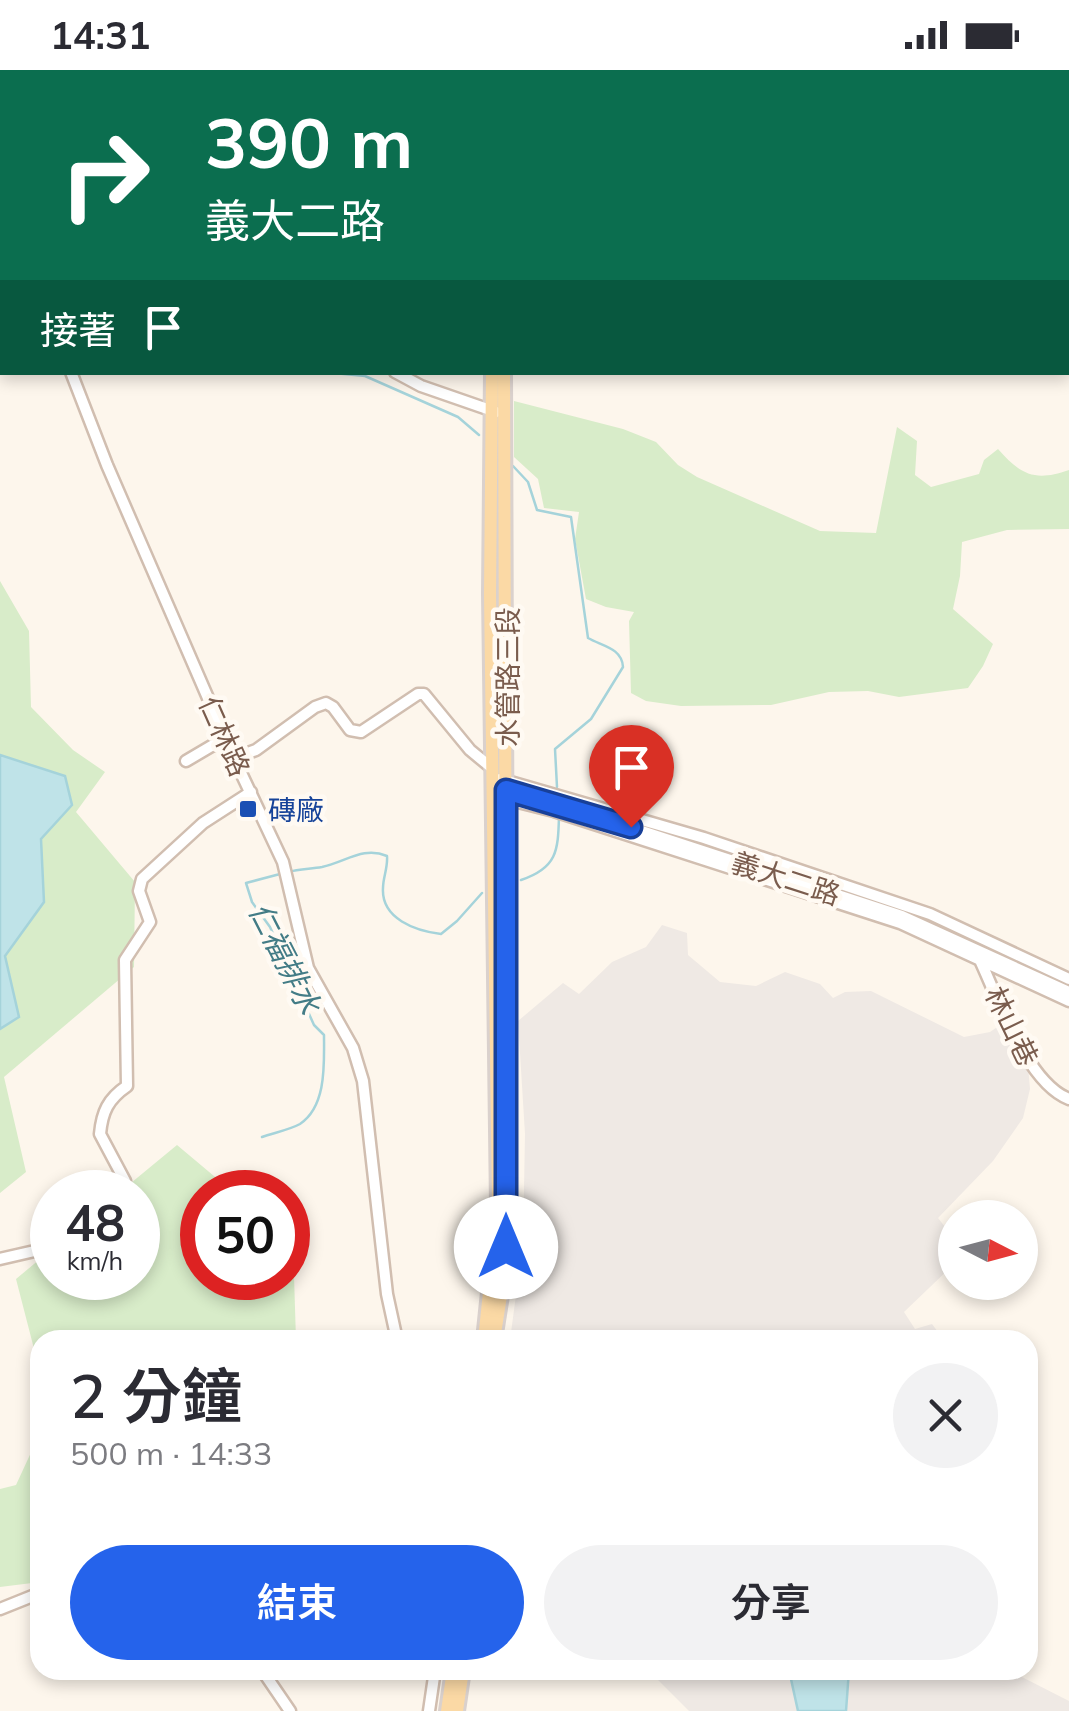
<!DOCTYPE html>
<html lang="zh-TW">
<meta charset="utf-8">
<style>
body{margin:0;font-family:Mulish,"Noto Sans TC",sans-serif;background:#f2f2f3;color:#2b2b33;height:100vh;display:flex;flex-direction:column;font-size:38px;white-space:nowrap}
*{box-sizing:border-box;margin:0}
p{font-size:32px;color:#7c7c81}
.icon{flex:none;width:55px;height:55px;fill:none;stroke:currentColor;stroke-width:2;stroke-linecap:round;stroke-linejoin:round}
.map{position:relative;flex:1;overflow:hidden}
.sheet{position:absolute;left:30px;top:1260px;width:1008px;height:350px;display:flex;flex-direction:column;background:#fff;border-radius:30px;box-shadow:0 5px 15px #0003}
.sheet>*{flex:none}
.banner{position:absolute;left:0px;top:0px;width:1070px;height:305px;box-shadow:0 5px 15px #0003;background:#0b6e4f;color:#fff;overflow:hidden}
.needle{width:65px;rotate:96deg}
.controls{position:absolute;left:938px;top:1130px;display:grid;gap:20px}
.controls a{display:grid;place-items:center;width:100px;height:100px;border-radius:50%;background:#fff;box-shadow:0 5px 15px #0003;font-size:50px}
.speed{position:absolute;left:30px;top:1100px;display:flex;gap:20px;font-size:50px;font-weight:700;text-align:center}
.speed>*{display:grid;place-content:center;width:130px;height:130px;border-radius:50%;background:#fff;box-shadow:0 5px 15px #0003;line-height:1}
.speed small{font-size:25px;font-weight:400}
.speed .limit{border:15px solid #d22;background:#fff;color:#111}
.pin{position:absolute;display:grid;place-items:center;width:85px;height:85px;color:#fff;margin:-102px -42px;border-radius:50% 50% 50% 0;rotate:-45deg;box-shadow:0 0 10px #0007}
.pin .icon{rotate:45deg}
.me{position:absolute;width:110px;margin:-55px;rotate:0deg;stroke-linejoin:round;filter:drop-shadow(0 0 8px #0008)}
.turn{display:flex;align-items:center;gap:35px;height:210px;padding:0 40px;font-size:45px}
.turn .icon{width:130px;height:130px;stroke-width:2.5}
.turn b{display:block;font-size:70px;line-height:85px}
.then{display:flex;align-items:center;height:95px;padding:0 40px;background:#0003;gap:20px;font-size:38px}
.round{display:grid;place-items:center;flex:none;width:105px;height:105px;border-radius:52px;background:#f2f2f3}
.head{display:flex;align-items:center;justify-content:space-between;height:170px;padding:0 40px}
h1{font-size:60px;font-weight:600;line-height:75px}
.primary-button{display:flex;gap:20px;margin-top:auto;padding:20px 40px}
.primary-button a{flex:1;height:115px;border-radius:60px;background:#2563eb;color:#fff;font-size:40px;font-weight:600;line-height:115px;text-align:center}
.primary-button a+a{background:#f2f2f3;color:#2b2b33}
.status{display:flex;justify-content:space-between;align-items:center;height:70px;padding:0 50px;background:#fff;direction:ltr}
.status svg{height:28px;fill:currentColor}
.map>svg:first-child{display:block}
</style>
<div class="status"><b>14:31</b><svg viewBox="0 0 49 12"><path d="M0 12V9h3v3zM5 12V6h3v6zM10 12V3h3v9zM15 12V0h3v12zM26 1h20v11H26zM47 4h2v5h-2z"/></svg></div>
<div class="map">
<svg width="1069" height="1641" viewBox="0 0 1069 1641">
<rect width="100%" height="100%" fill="#fdf6ec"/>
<path fill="#efe9e4" d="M662,855L687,863L688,885L720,912L756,916L785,902L820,914L833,928L845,922L871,921L964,967L990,962L1003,953L1028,996L1030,1019L1023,1048L993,1091L938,1148L953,1167V1195L904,1242L915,1259L932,1254L944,1270H510L523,1173L525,1064L518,951L563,913L579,924L612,892L646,877Z
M648,1600H1008L1069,1631V1641H689Z"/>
<path fill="#d8ecc9" d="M514,331L623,359L656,372L678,395L697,407L820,461L876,463L897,357L917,371L915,405L931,417L979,404L984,390L998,379C1021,405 1035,412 1069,400V459L1007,460L962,472L960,506L953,539L993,574L983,596L968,618L899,627L868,621L829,622L771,635L681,636L646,631L631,623L629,551L634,542L606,537L586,529L575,469L579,442L544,438L538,409L514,387Z
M0,511L29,561L31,637L73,680L105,702L76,742L135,812L134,897L4,1007L26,1102L0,1123Z
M177,1075L233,1122H202V1208H288V1169L293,1174L296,1270H40V1302L16,1209L52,1179V1208H138V1122H120Z
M40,1363V1512L0,1517V1419L16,1415Z"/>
<path fill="#bfe3e8" stroke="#a5d3da" stroke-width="2.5" d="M0,685L65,706L72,735L41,769L44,832L5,886L19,947L0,959Z
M789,1600H849L846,1641H798Z"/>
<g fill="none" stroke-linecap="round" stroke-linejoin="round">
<path stroke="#a5d3da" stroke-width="2.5" d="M0,102H2
M323,302L365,306L458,347L479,365
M513,396L528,412L537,440L571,447L588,568C602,576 622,578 623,597L591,649L555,679L557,717
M288,802C299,799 310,799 322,797C346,792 363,776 387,786C388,798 383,807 383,818C381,849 416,861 441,864L457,851L482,823
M521,810C557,798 558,781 559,747
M262,1067C273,1063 289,1060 300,1054C327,1036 324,993 324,965L314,955L270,857L252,832L246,813L280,804"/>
<g stroke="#d1beb0" stroke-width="15">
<path id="minor" d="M41,2L42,0
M574,2L575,0
M608,2L609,0
M0,80L2,81
M0,192L2,189
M71,302L107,395L234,688L283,792L308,898L353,978L363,1011L387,1224L397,1270
M395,302L421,316L496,342
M234,688L256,680L315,637L326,633L333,637L350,660L361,662L418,624H424L470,680L493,699
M186,691L225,668
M500,709L704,768L930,844L1069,909
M502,718L556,733L902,846L1069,922
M494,726L554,741L900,853L1069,931
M979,888C998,928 1027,1013 1069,1029
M122,1122L125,1111L100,1064C102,1042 108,1029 127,1016L125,890L150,852L139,821L142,809L203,753L251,722
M0,1189L52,1177
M0,1539L40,1523
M262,1600L290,1641
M429,1641L435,1600"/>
</g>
<g stroke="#dad1cd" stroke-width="18">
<path id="major" d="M585,2L586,0
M596,2L597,0
M504,302L506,928
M484,1270L498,1136L490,524L492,302
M494,1270L503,1213L506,1138
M447,1641L453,1600
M457,1641L463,1600"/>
</g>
<use href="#minor" stroke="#fff" stroke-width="10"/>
<use href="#major" stroke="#fbd9a5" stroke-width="12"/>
</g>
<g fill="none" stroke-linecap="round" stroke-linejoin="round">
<g stroke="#184099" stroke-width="25">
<path id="route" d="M506,1177V720L631,757"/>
</g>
<use href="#route" stroke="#2563eb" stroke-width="18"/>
</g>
<rect fill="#1a4fb4" stroke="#fffaf3" stroke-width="4" x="238" y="729" width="20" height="20" rx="5"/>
<g text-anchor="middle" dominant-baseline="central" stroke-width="9" stroke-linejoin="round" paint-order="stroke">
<g font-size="28" fill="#7a5c4d" stroke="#fffaf3">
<text transform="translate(507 607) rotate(-90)">水管路三段</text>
<text transform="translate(225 666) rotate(66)">仁林路</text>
<text transform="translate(786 808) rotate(18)">義大二路</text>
<text transform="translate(1012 956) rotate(64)">林山巷</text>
</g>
<g font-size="28" fill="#164399" stroke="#fffaf3" text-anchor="start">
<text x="268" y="739">磚廠</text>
</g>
<g font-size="30" font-style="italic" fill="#437c86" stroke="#fffaf3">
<text transform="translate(285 888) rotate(63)">仁福排水</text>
</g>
</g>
</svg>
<div class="controls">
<a><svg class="needle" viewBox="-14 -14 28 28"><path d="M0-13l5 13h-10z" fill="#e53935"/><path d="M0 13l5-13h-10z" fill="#7c7c81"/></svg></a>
</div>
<div class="speed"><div>48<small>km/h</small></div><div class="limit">50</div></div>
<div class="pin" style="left:631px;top:757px;background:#d93025"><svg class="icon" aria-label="arrive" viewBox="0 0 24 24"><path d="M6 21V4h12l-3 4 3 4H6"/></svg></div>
<svg class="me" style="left:506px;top:1177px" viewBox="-20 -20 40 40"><circle r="19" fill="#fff"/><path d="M0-13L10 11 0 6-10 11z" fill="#2563eb"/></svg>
<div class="banner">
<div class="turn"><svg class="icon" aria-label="right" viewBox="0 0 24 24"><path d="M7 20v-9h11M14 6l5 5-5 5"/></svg><div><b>390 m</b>義大二路</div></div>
<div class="then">接著<svg class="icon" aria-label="arrive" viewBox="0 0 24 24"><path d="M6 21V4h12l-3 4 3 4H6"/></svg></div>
</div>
<section class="sheet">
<div class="head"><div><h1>2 分鐘</h1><p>500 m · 14:33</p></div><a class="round"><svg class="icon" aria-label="close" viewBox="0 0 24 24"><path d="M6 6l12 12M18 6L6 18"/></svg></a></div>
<div class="primary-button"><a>結束</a><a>分享</a></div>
</section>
</div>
